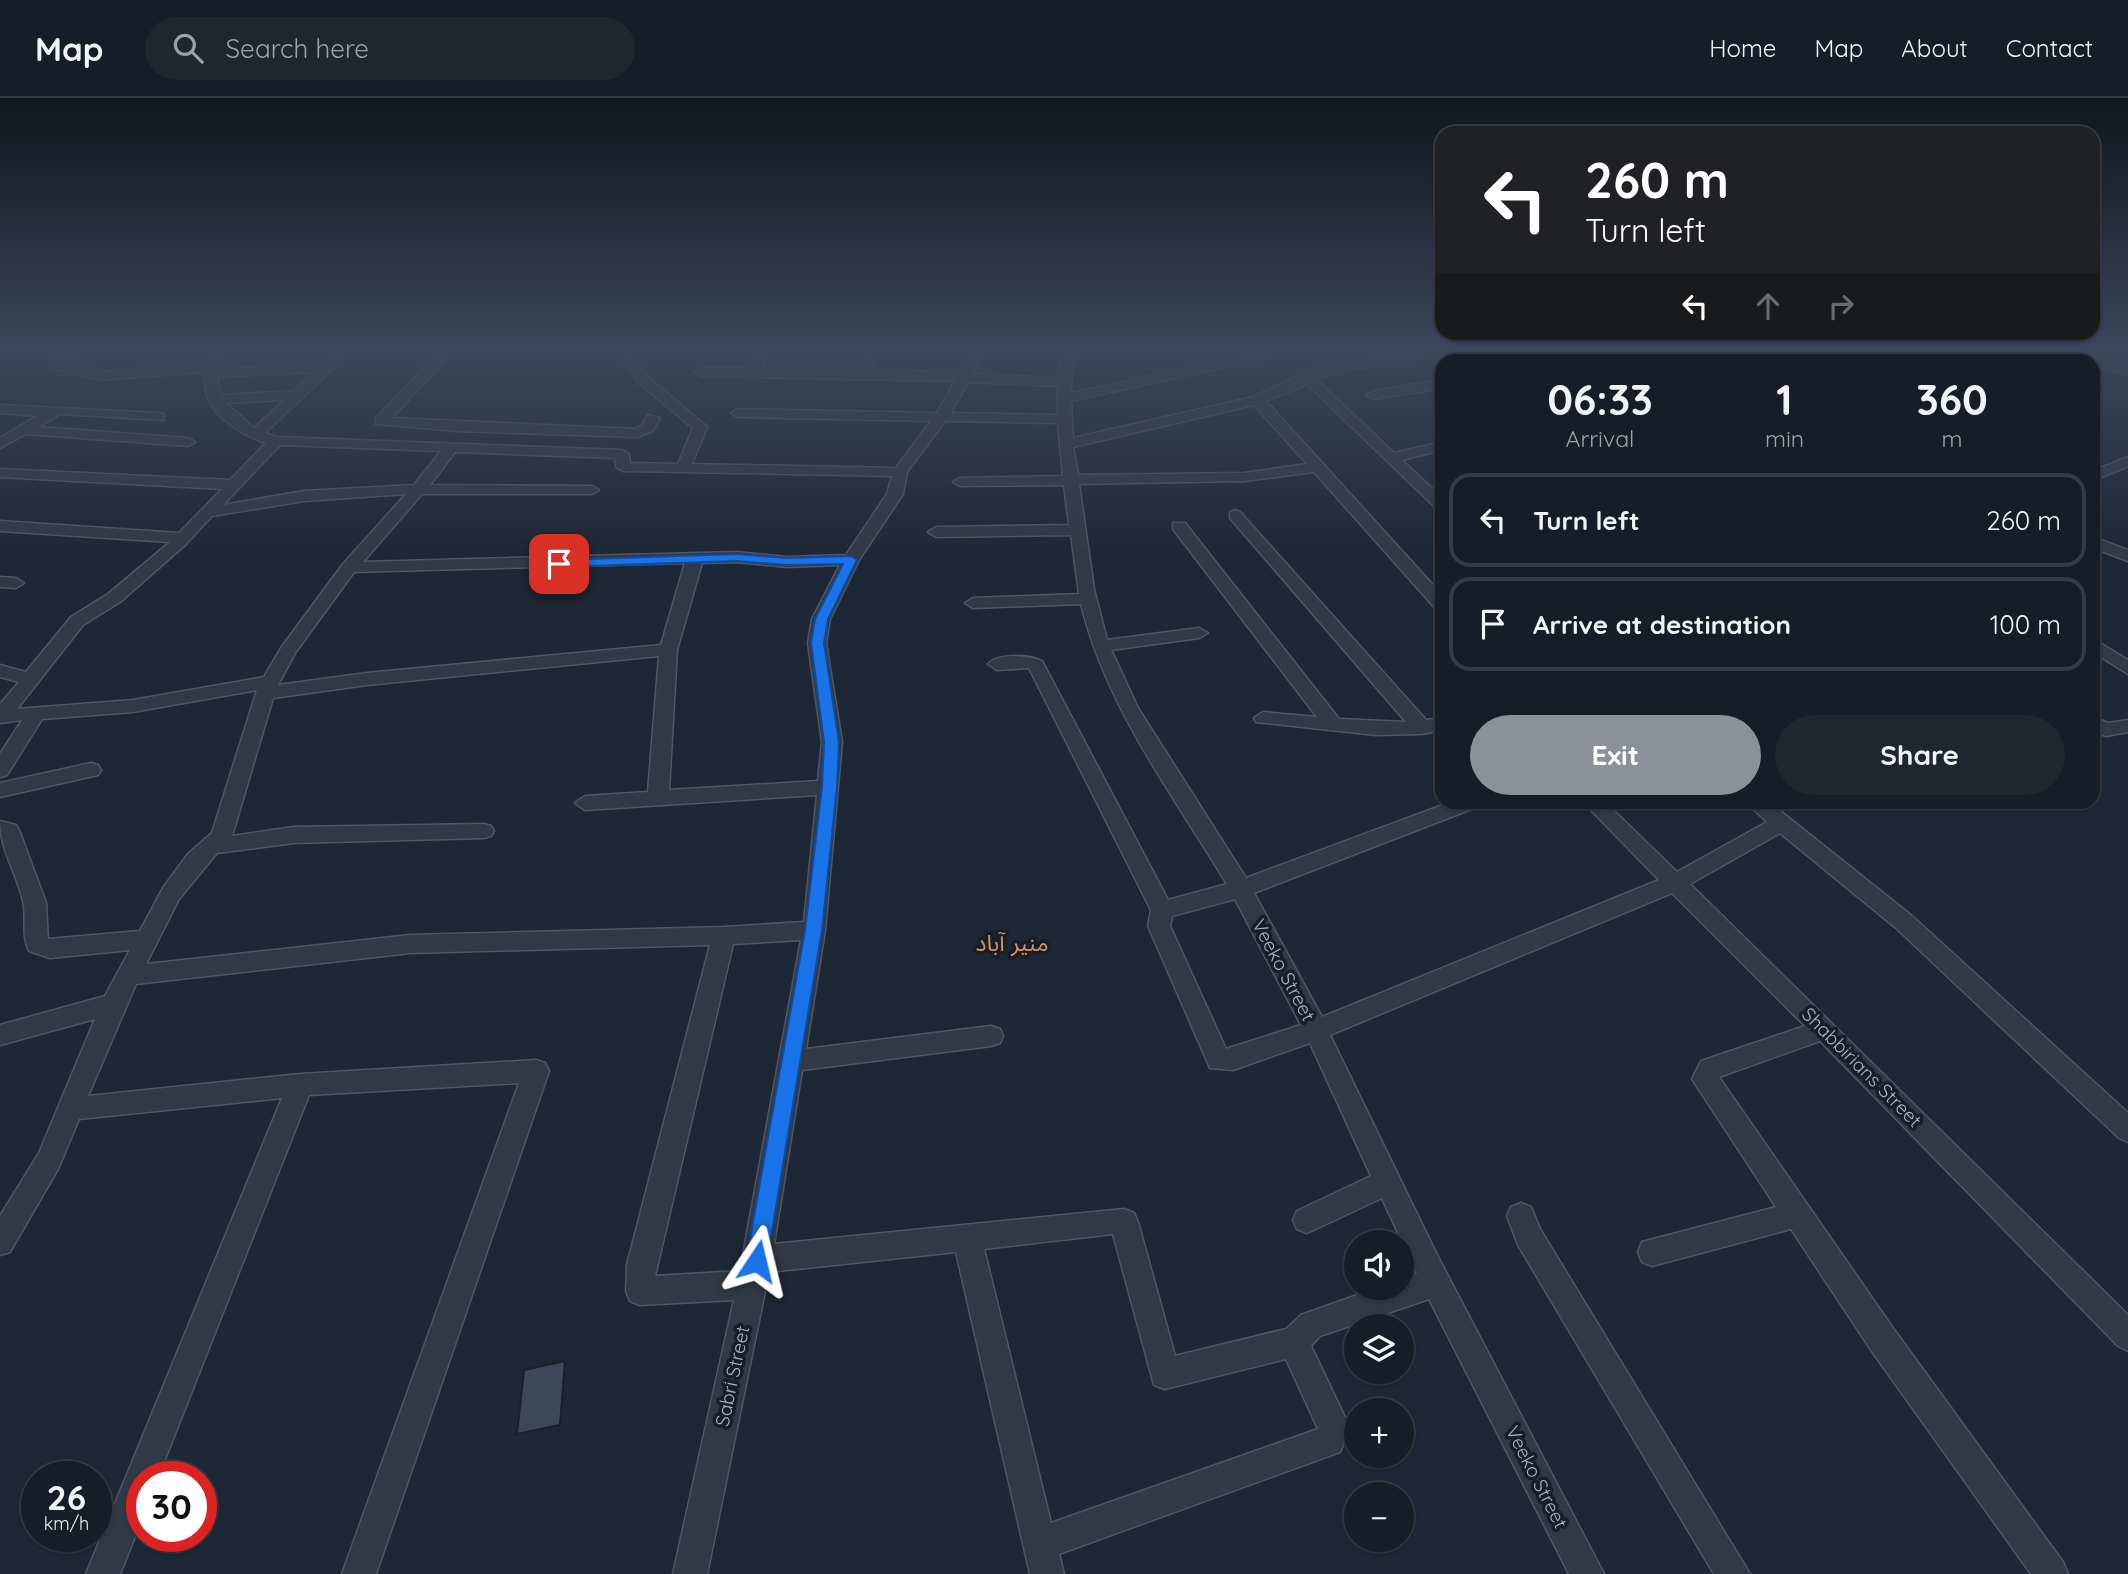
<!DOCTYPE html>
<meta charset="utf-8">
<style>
body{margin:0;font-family:Quicksand,"Noto Sans Arabic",sans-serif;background:#1f2630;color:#f1f3f6;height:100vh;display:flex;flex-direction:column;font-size:26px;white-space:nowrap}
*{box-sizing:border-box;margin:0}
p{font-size:23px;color:#9ea2a8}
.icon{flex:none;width:38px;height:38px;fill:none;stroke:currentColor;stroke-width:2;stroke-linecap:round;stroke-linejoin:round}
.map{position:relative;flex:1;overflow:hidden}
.details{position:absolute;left:1435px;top:256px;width:665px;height:455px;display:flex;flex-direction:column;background:#161d28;border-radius:21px;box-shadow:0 2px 5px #0004,0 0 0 2px #353b45}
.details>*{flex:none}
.banner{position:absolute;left:1435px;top:28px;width:665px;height:214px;border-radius:21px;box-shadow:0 2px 5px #0004,0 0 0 2px #353b45;background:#202124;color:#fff;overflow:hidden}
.fabs{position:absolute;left:1344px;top:1132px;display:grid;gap:14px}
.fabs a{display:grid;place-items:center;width:70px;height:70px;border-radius:50%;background:#161d28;box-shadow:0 2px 5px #0004,0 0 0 2px #353b45;font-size:35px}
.speed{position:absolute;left:21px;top:1363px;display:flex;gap:14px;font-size:35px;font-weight:700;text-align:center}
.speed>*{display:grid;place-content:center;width:91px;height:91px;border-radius:50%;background:#161d28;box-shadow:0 2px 5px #0004,0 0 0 2px #353b45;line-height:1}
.speed small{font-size:18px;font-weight:400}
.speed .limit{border:10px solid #d22;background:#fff;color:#111}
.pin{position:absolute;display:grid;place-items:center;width:60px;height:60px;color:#fff;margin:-30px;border-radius:14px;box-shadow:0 4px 10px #0006}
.me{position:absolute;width:77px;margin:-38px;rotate:10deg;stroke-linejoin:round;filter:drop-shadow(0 0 5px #0008)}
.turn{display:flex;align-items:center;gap:24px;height:147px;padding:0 35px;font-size:32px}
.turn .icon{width:91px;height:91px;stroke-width:2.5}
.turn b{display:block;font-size:49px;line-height:60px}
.lanes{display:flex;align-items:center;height:66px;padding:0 35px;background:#0003;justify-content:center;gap:35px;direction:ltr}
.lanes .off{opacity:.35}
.eta{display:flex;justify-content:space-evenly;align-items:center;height:119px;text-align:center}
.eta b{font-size:42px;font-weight:700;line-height:49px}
.primary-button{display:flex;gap:14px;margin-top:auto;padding:14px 35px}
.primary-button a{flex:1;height:80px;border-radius:42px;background:#8c9099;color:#fff;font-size:28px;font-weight:700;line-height:80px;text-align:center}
.primary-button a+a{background:#1f2630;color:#f1f3f6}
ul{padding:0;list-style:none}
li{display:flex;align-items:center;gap:21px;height:94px;margin:0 14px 10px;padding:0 21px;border:4px solid #353b45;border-radius:21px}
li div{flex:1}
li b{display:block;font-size:26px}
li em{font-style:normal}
header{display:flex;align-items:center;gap:42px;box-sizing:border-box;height:98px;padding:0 35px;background:#161d28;border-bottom:2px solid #353b45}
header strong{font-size:33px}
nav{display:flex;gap:38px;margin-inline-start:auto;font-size:24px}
.search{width:490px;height:63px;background:#1f2630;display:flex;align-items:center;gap:18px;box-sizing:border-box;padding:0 24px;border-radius:38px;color:#9ea2a8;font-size:26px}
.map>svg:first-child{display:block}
</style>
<header>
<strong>Map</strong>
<div class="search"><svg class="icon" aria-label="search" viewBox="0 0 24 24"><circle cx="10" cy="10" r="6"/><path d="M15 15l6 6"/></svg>Search here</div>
<nav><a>Home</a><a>Map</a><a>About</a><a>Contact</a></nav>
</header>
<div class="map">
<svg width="2128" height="1476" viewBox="0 0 2128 1476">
<rect width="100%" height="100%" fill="#1e2735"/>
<path fill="#3c4759" stroke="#19202c" stroke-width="2" d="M565,1263L560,1327L517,1336L524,1272Z"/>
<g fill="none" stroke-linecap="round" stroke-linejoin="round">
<g stroke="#4f5664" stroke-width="3">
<path id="street" d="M0,249C20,249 68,246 83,258L77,262L5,253Z
M220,249H233L217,271L324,266L342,249H356L265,335L277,339L622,352L629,356L630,365L678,366L693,330L639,285L615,249H627L648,279L707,329L692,366L896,370L931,323L738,319L731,315L738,311L937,315L955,283L701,278L695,274L701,270H749L761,249H773L762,270L858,271L866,249H878L871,271L960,275L974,249H987L972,276L1058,280L1060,266L1068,249H1080L1072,266L1071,295L1289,249H1315L1071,303L1073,340L1253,299L1302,276L1339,264L1445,249L1461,262H1447L1437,255L1389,267L1341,272L1317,282L1394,355L1442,344V352L1402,362L1442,400V413L1437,411L1307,286L1266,303L1442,497V512L1436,511L1314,374L1244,383L1079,386L1094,491L1107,542L1199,530L1208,535L1199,540L1111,552L1138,610L1246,780L1451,704H1480L1477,709L1254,795L1322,919L1659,782L1583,704H1605L1677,774L1767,724L1746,704H1769L1912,818L2128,1015V1044L2119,1040L1896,830L1780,735L1690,786L2128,1217V1253L2118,1248L1820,943L1719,979L1895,1233L2063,1464L2068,1476H2031L1873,1255L1791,1131L1652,1168L1642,1164L1638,1154L1642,1144L1776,1109L1692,981L1701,963L1805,928L1672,795L1330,937L1436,1155L1604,1476H1569L1429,1201L1320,1238L1311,1248L1350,1330L1340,1354L1059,1456L1064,1476H1030L956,1154L769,1174L707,1476H673L734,1202L640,1207L630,1203L626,1193L627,1167L710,847L410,855L136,886L88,998L300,976L536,962L545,965L549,973L376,1476H342L519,985L309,997L158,1379H142V1421L120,1476H86L282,1000L79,1021L58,1071L10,1154L0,1157V1118L39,1055L95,921L0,947V927L105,898L130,852L50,860L29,853C21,838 27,819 23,803C17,776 0,751 0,723L16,727L19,732L46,805L48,841L140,833L163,790L188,756L212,735L257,592L133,614L42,621L7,677L0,679V656L22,622L0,625V606L19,584L0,579V567L26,574L71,519L108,496L170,444L0,433V423L179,435L222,391L0,379V371L230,382L266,345C245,338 218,323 208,301C206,296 205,282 203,274L99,282L52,270C62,262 90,267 101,274L207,266ZM315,274L294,293L222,297L217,279ZM968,284L1058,288V317L951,315ZM285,302L254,330L226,305ZM1254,307L1307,366L1244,375L1078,377L1073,349ZM945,323L1058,325L1063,378L960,380L953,384L960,388L1064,387L1069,427L936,429L928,434L936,439L1071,437L1079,496L973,500L965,505L973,510L1081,506C1106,609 1173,697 1227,786L1168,802L1042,563C1029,557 998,555 988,566L997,572L1029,570L1151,812L1148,828L1210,970L1233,972L1310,945L1371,1078L1297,1113L1293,1122L1297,1131L1307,1135L1382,1100L1417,1176L1402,1181V1190H1377L1301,1217L1286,1231L1175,1258L1138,1124L1134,1115L1124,1111L774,1146L802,972L991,948L1000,945L1003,938L1000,931L991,928L806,951L825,832L842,644L826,545L830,521L859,462L903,396L907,374ZM280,347L441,353L414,387L304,393L223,407ZM455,354L615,360L616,369L623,373L892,378L887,396L846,457L787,459L737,454L363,464L422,396H592L599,392L592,388L430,387ZM406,396L343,466L281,550L264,579L133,602L17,611L83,527L120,504L185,447L212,418L304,403ZM737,464L787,469L840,467L812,521L808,545L822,644L818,683L669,692L677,552L702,465ZM685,465L661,547L367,575L278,587L295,555L354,474ZM659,558L648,694L585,698L575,705L585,712L817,697L804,824L724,829L410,837L146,866L179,801L217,755L294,745L484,740L491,738L494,733L491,728L484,726L294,729L232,738L273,600L367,587ZM1235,801L1301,927L1226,951L1170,828L1172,818ZM801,842L740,1173L655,1178L733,846ZM1113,1136L1154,1287L1165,1291L1286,1261L1318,1331L1051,1425L984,1151Z
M444,249H457L392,320L635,331L642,327L648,317L660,320L653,333L637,339L457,333L376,326V320Z
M1618,249H1642L1594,262H1574Z
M1794,249H1813L1781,262H1764Z
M1924,249H1940L1920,262H1906Z
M2036,249H2058L2128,269V277L2093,267V262H2078Z
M1442,282V290L1373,301L1366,297L1373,293Z
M0,307L159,315L164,316V322L60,316L38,329L188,340L195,344L188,348L26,336L0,350V340L37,318L0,315Z
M2128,359V368L2093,383V373Z
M1235,412L1240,414L1426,622L1442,620V632L1422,636L1376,637L1256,624L1254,620L1263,614L1317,619L1173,431V425H1185L1339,621L1406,624L1230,420V414Z
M2093,439L2128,452V463L2093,450Z
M0,479L16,480L24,485L16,490L0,489Z
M2093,541L2128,562V576L2093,554Z
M2093,619L2108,625L2128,622V634L2106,638L2093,633Z
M91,665L98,667L101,672L98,677L0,699V685Z
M1521,1105L1531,1109L1540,1131L1750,1476H1714L1518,1147L1507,1118L1511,1109Z"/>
</g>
<use href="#street" fill="#323946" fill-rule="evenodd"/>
</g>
<linearGradient id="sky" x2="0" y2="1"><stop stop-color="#10151d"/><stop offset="0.55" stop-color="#3b475c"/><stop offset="1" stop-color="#3b475c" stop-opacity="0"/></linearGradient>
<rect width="2128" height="456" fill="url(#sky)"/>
<path fill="#1a73e8" stroke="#114b97" stroke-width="2" d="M737,456L787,460L851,458L857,462L828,521L824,545L839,644L837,689L822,832L767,1163L764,1170L757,1173L749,1170L746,1163L805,832L822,689L824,644L811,545L815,521L843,466L787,467L737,463L559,469L553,466L559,462Z"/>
<g text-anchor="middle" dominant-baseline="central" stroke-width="7" stroke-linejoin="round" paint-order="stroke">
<g font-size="19" fill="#abb3c4" stroke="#171e2a">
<text transform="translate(1284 872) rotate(62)">Veeko Street</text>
<text transform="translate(1862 969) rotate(45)">Shabbirians Street</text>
<text transform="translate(732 1278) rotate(-78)">Sabri Street</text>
<text transform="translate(1537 1379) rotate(63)">Veeko Street</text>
</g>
<g font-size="23" fill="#d49355" stroke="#171e2a">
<text x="1012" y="844">منیر آباد</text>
</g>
</g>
</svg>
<div class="fabs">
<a><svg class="icon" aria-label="sound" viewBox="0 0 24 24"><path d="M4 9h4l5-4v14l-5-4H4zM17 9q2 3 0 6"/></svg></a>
<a><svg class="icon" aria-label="layers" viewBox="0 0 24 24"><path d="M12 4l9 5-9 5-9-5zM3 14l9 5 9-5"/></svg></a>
<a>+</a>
<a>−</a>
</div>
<div class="speed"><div>26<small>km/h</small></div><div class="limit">30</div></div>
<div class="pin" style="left:559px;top:466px;background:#d93025"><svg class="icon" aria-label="arrive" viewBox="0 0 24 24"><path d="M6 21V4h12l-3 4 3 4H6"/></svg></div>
<svg class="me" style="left:757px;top:1163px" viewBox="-20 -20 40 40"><path d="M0-17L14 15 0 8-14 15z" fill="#1a73e8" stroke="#fff" stroke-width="4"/></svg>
<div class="banner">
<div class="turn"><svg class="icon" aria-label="left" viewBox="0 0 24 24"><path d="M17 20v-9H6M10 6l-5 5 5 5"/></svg><div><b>260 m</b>Turn left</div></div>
<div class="lanes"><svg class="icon" aria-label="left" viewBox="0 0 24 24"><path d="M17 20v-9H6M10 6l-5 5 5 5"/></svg><svg class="icon off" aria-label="ahead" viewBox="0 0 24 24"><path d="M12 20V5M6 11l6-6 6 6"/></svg><svg class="icon off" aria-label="right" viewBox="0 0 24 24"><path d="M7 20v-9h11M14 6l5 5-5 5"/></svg></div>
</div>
<section class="details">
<div class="eta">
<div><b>06:33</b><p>Arrival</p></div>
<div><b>1</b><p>min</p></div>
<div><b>360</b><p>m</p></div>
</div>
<ul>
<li><svg class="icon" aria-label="left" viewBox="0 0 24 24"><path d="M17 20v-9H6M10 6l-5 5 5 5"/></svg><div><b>Turn left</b></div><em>260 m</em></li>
<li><svg class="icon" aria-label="arrive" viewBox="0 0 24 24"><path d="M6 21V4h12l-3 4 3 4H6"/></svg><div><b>Arrive at destination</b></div><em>100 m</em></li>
</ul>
<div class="primary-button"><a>Exit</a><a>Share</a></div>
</section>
</div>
